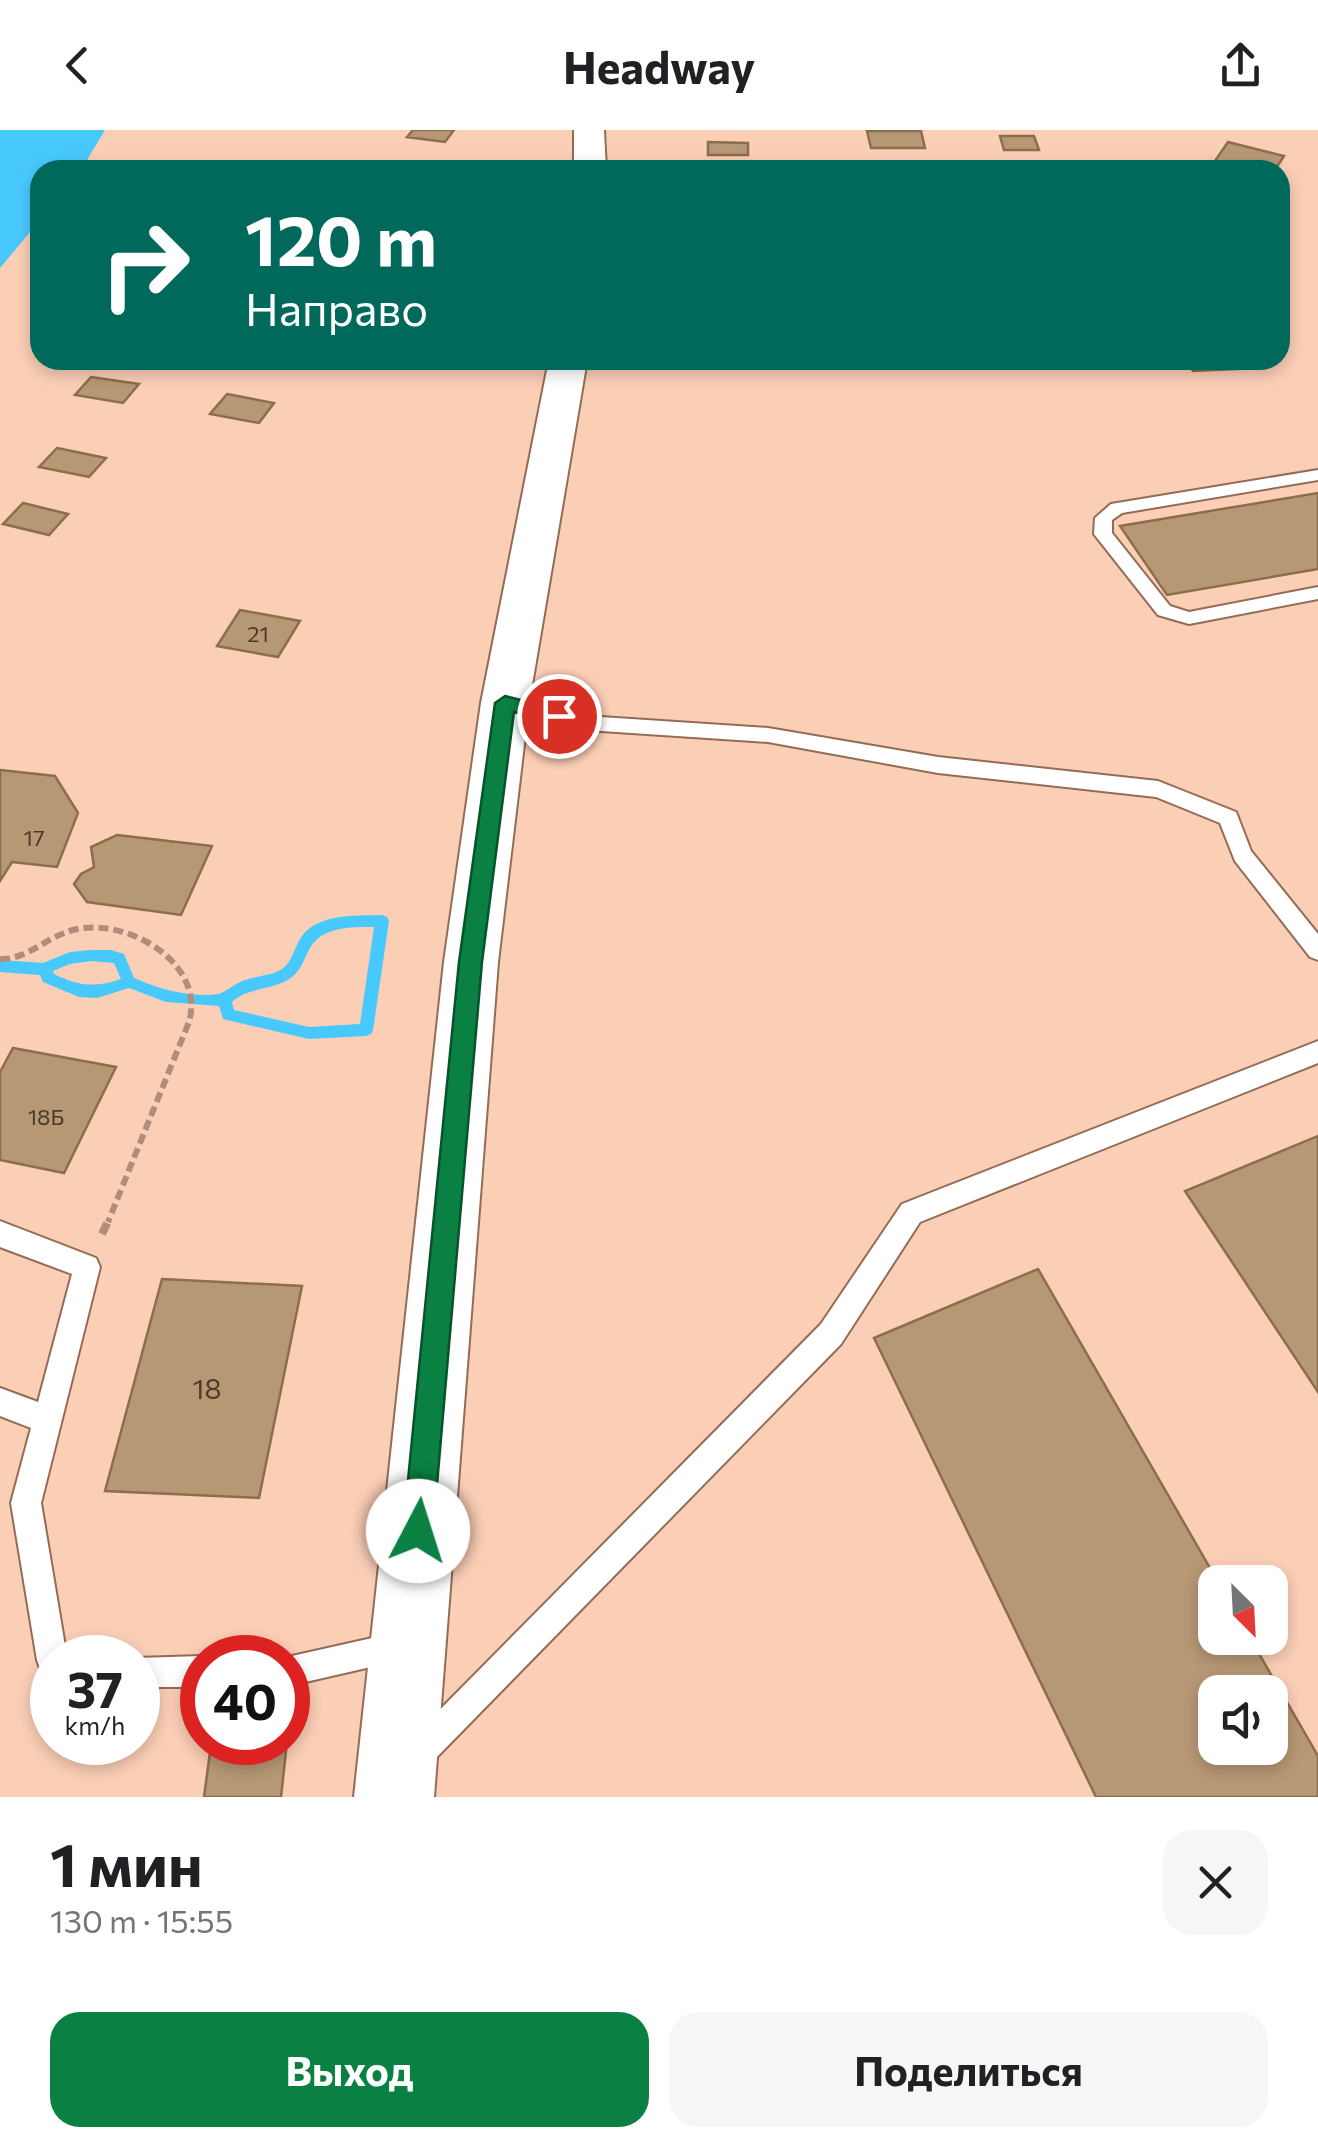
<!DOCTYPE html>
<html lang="ru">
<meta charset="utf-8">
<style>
body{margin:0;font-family:Commissioner,sans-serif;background:#f6f6f6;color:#202124;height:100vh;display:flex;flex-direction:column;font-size:38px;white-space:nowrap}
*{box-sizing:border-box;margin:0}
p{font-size:32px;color:#757577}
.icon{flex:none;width:55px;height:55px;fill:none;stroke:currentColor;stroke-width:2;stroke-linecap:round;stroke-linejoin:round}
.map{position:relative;height:1667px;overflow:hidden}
.side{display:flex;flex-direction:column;background:#fff;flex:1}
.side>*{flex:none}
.top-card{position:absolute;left:30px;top:30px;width:1260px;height:210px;border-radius:30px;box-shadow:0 5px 15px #0003;background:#00695c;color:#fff;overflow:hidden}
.needle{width:65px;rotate:156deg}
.buttons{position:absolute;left:1198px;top:1435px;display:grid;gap:20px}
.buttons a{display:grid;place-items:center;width:90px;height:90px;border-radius:20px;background:#fff;box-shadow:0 5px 15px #0003;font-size:50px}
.speed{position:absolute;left:30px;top:1505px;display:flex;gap:20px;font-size:50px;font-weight:700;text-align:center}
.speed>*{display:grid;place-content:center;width:130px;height:130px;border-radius:50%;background:#fff;box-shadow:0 5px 15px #0003;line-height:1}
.speed small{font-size:25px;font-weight:400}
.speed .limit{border:15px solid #d22;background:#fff;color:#111}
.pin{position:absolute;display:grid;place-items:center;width:85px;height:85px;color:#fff;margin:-42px;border:5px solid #fff;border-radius:50%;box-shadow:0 2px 10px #0007}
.me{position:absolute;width:110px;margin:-55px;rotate:5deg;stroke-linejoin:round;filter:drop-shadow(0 0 8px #0008)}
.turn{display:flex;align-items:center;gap:35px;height:210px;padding:0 50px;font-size:45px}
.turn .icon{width:130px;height:130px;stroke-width:2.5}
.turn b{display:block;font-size:70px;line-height:85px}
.round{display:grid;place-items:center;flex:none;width:105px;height:105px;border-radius:30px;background:#f6f6f6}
.summary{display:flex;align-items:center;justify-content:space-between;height:170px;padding:0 50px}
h1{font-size:60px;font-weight:700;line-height:75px}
.action{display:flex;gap:20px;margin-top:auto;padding:20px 50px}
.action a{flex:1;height:115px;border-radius:30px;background:#0b8043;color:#fff;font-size:40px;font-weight:700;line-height:115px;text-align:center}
.action a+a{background:#f6f6f6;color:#202124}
header{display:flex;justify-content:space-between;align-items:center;height:130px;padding:0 50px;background:#fff;font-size:45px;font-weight:700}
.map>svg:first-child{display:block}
</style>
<header><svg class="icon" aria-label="back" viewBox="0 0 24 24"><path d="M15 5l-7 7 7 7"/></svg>Headway<svg class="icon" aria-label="share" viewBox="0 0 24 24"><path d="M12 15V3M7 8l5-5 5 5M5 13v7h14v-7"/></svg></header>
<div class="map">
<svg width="1318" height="1667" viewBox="0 0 1318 1667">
<rect width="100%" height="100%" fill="#fbceb6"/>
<path fill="#48c9fe" d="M0,0H105L81,40H40V90L0,138Z"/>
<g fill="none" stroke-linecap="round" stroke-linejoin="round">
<path fill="#48c9fe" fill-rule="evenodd" d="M382,785L387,787L389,791L373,900L371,904L366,906L309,909L223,889L219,876L166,872L129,858L97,868L79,867L43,852L40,845L0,842V830L43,833L70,822L91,820H111L124,824L134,848C159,859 190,868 218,864C226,862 235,853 245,850C256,846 271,846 282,839C293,831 294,817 302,806C319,783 357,786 382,785ZM374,797L360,894L309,897L234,880L232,872C250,856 274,861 292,847C301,840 304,829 309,820C321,796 351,797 374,797ZM91,831L114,833L121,849C95,858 78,856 54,844L53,841L70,834Z"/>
</g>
<path fill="#b79875" stroke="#8c6e4c" stroke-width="2.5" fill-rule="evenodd" d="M413,0H454L445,12L407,7Z
M867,1H921L925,18H871Z
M1000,6H1034L1039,20H1004Z
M708,12L748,13V25H708Z
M1228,12L1284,26L1275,40H1236L1213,34Z
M1186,230H1251L1256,238L1193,241Z
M91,247L139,254L123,273L75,265Z
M227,264L274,273L259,293L210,284Z
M57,318L106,328L89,347L39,337Z
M1318,363V439L1167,465L1120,396Z
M23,373L68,384L49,405L3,394Z
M240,480L300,491L278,527L217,516Z
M0,640L55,646L78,683L57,737L12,732L0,751Z
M117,705L212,716L181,785L87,772L74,754L81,744L94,737L91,717Z
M13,918L116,937L64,1043L0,1030V942Z
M1318,1006V1262L1185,1061Z
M1038,1139L1218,1452H1215V1508H1250L1318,1626V1667H1096L874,1208ZM1215,1562H1270V1618H1215Z
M162,1149L302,1156L259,1368L105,1361Z
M287,1612L281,1667H204L211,1615Z"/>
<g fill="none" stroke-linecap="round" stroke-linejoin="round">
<g stroke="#946c56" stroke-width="4">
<path id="service" d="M1318,340V350L1122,383L1112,390V403L1170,476L1189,482L1318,457V469L1189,494L1158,485L1094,404L1095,388L1111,374Z
M505,566L586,586L768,598L938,627L1158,651L1236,682L1251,721L1318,804V830L1310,827L1235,731L1220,693L1156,667L938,643L768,612L586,600L498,578L495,573Z
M1318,911V933L920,1092L841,1214L431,1633L420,1638L409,1633L404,1622L409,1611L821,1194L902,1074Z
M0,1091L96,1128L100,1137L41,1373L67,1528H52V1545L41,1541L37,1530L11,1373L31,1298L0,1286V1258L38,1272L72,1144L0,1117Z
M399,1502L410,1506L414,1517L410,1528L288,1556V1528H283Z
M202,1526V1557H138L136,1528Z"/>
</g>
<g stroke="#946c56" stroke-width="4">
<path id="tertiary" d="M574,0H604L606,40H574Z
M549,230H587L529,573L498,832L434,1667H354L444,832L481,573Z"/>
</g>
<path stroke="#b08d7b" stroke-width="6" stroke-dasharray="10 5" stroke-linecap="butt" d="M0,829C29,829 46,807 73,800C125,786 206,832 189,892L108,1092"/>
<path stroke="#b08d7b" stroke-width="8" stroke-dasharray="12 6" stroke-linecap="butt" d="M102,1104L109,1089"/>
<use href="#service" fill="#fff" fill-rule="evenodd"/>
<use href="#tertiary" fill="#fff" fill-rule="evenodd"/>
</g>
<path fill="#0b8043" stroke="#07532c" stroke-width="2.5" d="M505,566L566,581L569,586L559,594L514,582L482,832L433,1401L429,1412L418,1416L408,1412L403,1401L459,832L495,573Z"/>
<g text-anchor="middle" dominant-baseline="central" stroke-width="8" stroke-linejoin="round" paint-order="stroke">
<g font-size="22" fill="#4c3929">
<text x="258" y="503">21</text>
<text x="34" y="707">17</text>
<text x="46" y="986">18Б</text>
</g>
<g font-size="28" fill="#4c3929">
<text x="207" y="1258">18</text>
</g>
</g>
</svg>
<div class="buttons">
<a><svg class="needle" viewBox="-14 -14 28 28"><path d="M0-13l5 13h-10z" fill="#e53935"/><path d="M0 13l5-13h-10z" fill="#757577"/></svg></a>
<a><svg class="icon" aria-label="sound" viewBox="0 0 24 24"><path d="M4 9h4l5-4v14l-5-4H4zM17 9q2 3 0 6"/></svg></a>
</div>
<div class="speed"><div>37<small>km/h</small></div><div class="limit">40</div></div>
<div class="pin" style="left:559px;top:586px;background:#d93025"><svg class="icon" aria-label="arrive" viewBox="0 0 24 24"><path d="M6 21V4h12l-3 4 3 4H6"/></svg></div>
<svg class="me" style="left:418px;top:1401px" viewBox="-20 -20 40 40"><circle r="19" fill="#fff"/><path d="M0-13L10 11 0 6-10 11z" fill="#0b8043"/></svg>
<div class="top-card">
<div class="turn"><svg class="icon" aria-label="right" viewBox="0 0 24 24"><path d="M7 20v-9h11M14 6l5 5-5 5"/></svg><div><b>120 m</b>Направо</div></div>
</div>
</div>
<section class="side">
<div class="summary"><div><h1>1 мин</h1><p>130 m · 15:55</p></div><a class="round"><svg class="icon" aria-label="close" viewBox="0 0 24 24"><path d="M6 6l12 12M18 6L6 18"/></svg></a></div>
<div class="action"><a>Выход</a><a>Поделиться</a></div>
</section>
